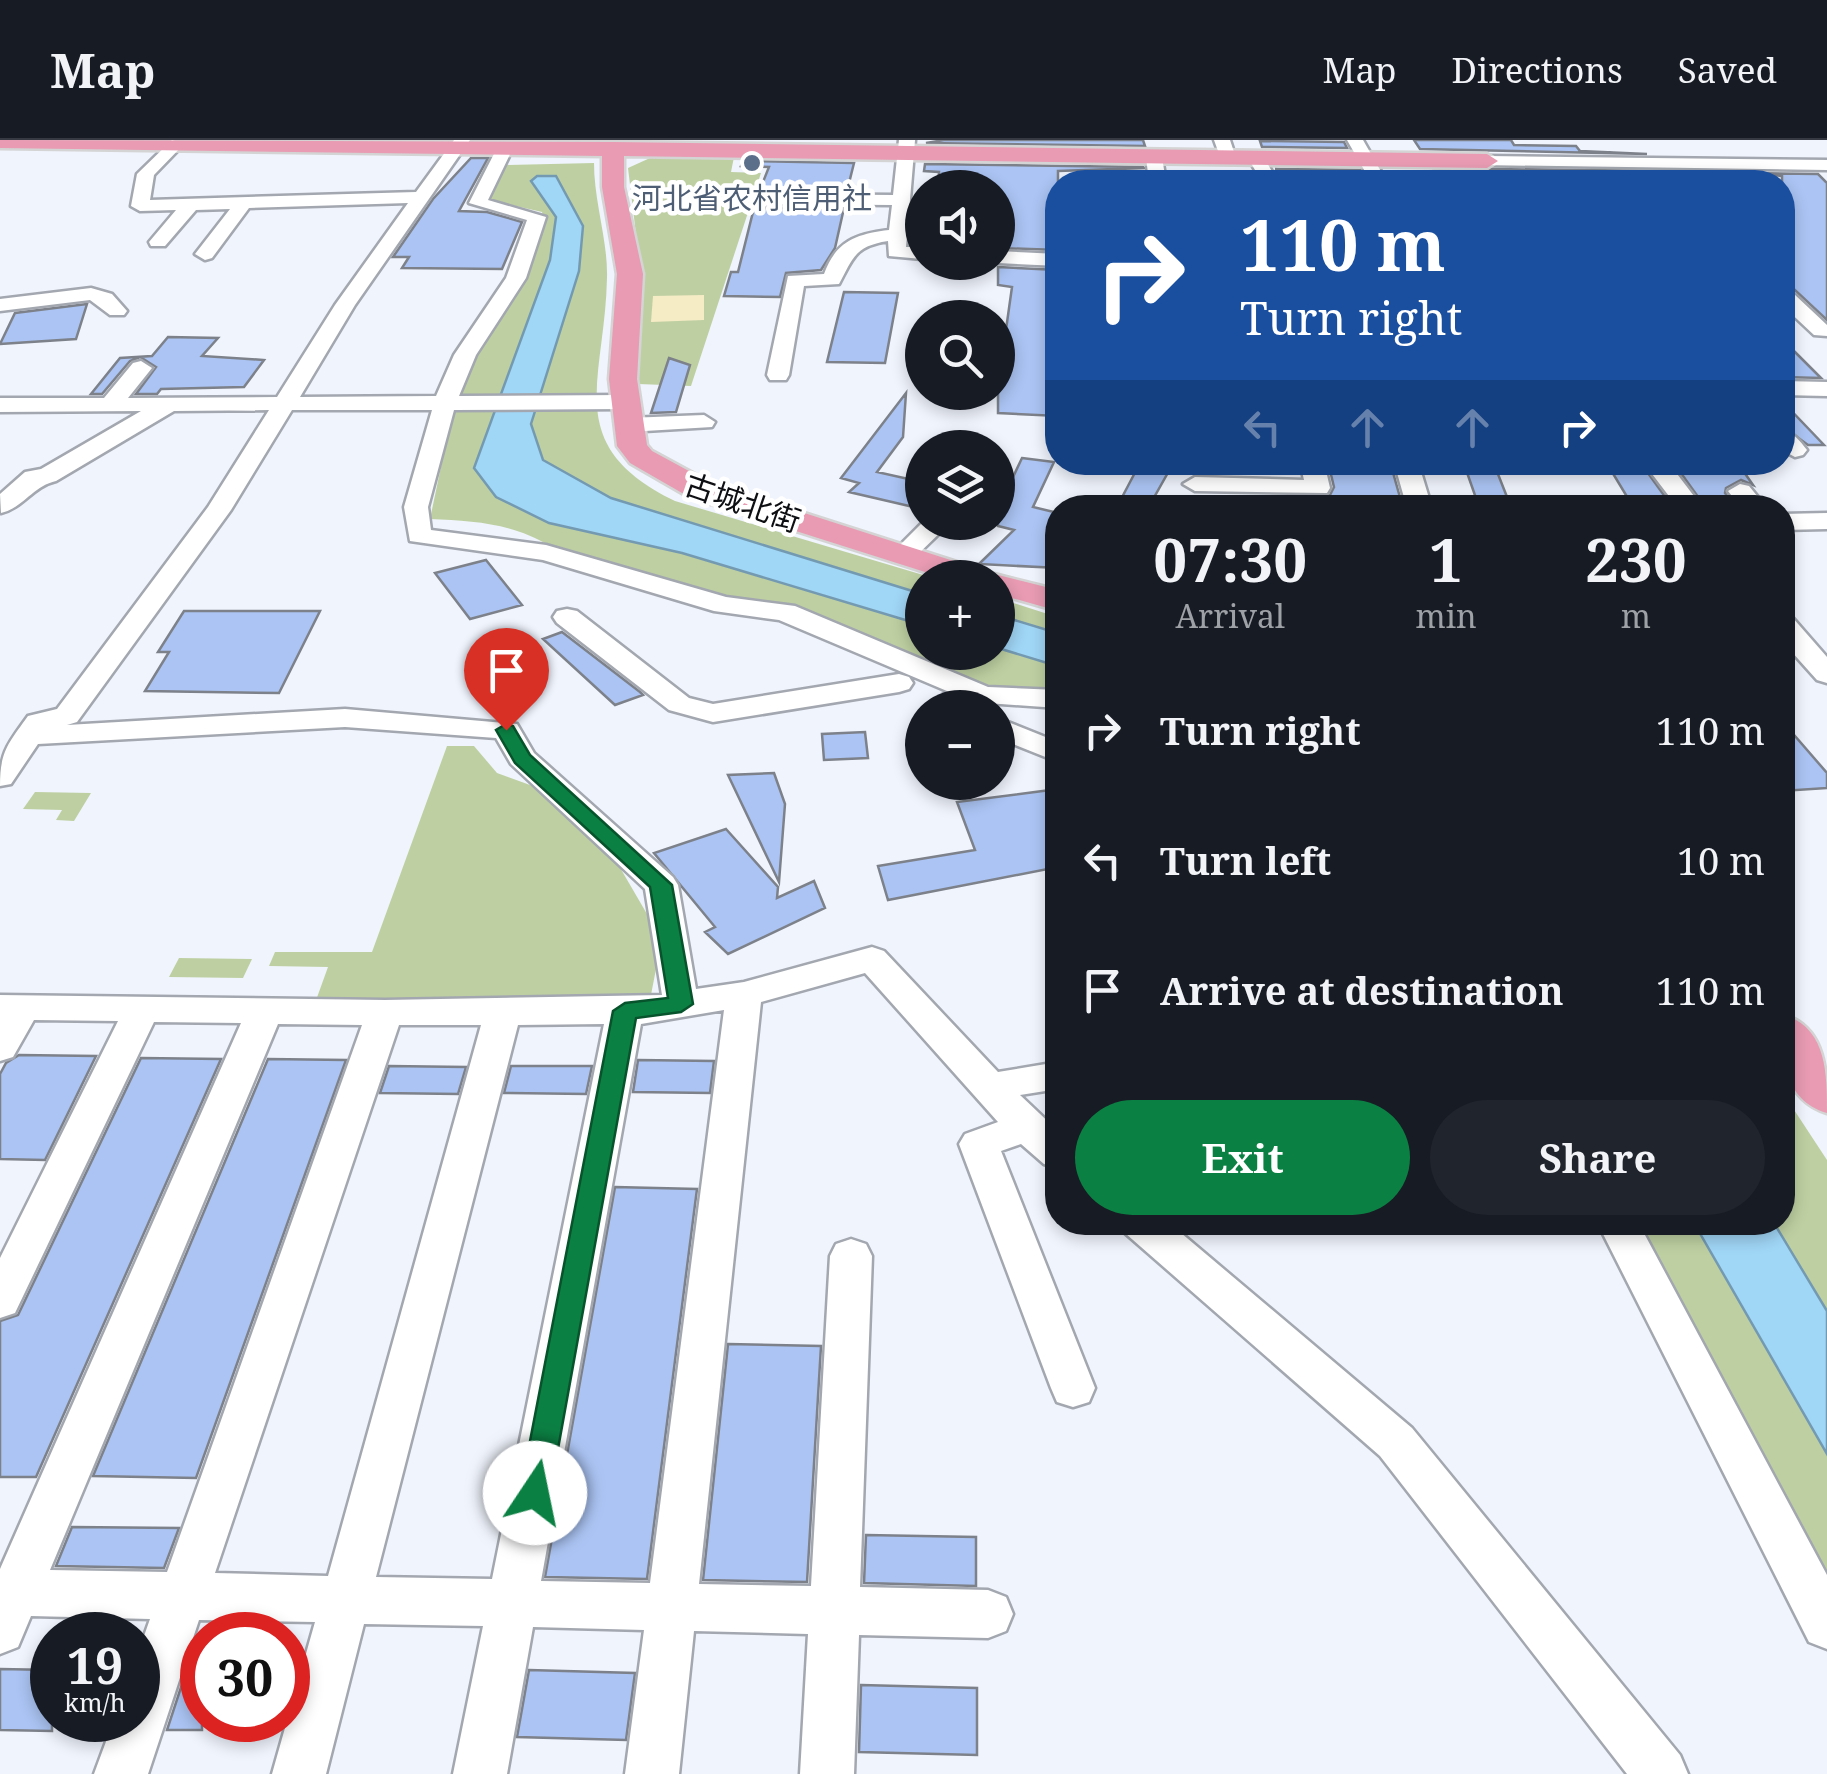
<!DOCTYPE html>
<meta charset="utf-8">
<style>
body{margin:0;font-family:"Noto Serif","Noto Sans SC",serif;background:#20242c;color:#f1f3f6;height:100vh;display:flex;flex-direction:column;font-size:38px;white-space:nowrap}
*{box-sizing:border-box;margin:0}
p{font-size:32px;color:#9ea1a6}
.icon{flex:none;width:55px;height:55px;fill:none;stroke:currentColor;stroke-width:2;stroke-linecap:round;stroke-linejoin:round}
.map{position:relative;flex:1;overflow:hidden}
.drawer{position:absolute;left:1045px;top:355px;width:750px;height:740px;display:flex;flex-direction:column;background:#171b24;border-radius:40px;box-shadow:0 5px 15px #0003}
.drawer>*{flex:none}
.guide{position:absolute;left:1045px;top:30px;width:750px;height:305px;border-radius:40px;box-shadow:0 5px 15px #0003;background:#1a4fa0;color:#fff;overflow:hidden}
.fabs{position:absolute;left:905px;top:30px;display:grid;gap:20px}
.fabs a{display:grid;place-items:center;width:110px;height:110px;border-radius:50%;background:#171b24;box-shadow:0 5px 15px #0003;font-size:50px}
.speed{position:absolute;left:30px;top:1472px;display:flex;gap:20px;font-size:50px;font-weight:700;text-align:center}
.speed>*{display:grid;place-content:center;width:130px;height:130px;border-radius:50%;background:#171b24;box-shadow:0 5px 15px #0003;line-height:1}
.speed small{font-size:25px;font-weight:400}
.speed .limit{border:15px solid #d22;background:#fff;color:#111}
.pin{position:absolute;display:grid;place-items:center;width:85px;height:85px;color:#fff;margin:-102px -42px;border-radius:50% 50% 50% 0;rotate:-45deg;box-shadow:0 0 10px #0007}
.pin .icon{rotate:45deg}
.me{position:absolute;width:110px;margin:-55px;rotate:11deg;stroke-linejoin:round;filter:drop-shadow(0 0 8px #0008)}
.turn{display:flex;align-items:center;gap:35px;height:210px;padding:0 30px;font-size:45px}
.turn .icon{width:130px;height:130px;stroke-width:2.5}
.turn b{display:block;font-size:70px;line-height:85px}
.lanes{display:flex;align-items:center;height:95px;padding:0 30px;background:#0003;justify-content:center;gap:50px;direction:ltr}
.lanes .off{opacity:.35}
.eta{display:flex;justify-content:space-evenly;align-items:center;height:170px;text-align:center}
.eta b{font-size:60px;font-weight:700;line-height:70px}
.cta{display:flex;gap:20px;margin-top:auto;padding:20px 30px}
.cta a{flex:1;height:115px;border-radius:60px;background:#0b8043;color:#fff;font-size:40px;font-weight:700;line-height:115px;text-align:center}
.cta a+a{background:#20242c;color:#f1f3f6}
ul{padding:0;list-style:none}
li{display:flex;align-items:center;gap:30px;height:130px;padding:0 30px}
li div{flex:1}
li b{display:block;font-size:38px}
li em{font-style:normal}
header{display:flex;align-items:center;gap:60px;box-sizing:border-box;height:140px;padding:0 50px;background:#171b24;border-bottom:2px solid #363941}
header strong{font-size:48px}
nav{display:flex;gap:55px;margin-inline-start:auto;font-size:35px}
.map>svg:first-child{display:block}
</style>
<header>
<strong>Map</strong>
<nav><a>Map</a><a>Directions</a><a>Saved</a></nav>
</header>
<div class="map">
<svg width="1827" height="1634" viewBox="0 0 1827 1634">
<rect width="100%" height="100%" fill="#f0f4fd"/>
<path fill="#bed0a2" d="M679,16L734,17L731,32L761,33L691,246L638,244L641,136L628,28L650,18Z
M594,23C594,62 608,100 607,138C605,241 560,305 675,361L930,437L922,438V512H998V458L1057,477V554L992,548L806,473L723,459L550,406C512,383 474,381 430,379L450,284L468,222L544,79L542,72L489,60L487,48L503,25Z
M447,606H474L497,633L541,649L608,707L647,774L657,824L649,865L315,863L328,827L269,826L275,812H372Z
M35,652L91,653L74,681L56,680L62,670L23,669Z
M179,818L252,819L243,838L169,837Z
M1783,953L1827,1020V1456L1633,1083L1782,1082Z"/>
<path fill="#f5ebc5" d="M704,155V180L651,182L653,156Z"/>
<path fill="#a0d6f6" stroke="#749ab2" stroke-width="2.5" d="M537,36H556L583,86L579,131L531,284L543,320L611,358L922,454V485L682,413L549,383L496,357L474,328L550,120L556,77L531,41Z
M998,475L1057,493V526L998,508Z
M1694,1083H1774L1827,1171V1314Z"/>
<path fill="#abc4f3" stroke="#7d8189" stroke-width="2.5" d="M944,0H1143L1145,6L926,3Z
M1414,0H1511L1514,5L1576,6L1580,11L1647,14L1420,9Z
M1260,1L1344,2L1347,8L1262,7Z
M471,18H488L459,71L487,72L522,82L502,129L402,128L409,117H393L433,59Z
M743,21L854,23L847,51L759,52L769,27L741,26Z
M925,24L1143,27L1144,28L1058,31V110L998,108V48H938L939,32L924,31Z
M1275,29L1360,30L1367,42H1302L1298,31Z
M1493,29L1662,31L1672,42H1441L1434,31Z
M1749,33L1818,34L1827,43V180L1782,138V36Z
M755,64L764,68H844L835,108L821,130L786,133L780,157L724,156L731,132H738Z
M998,127L1058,130V276L998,273V217L1002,218L1012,147L998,145Z
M844,152L898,153L885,223L827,222Z
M87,164L76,199L0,204L15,173Z
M168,197L218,198L202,216L264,220L244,247L161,249L157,254H136L156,227L140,217L130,221L102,254H91L120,218L152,216Z
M1782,199L1821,238L1782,237Z
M669,218L690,225L676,272L651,273Z
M906,253L903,297L877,332L922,342V369L849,352L859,343L841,338Z
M1782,261L1824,305H1808L1782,286Z
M1022,318L1054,322L1033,367L1058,373V428L979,424L1014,390L998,386V369Z
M1328,322H1390L1403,368H1325L1322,357L1330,355L1334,347Z
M1606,322H1640L1671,365H1632Z
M1673,322H1737L1753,345L1741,340L1726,348L1725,353L1736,368H1706Z
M1464,324H1494L1509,362L1477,361Z
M1139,325L1170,329L1148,368L1119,363Z
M486,420L522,465L470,479L435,433Z
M184,471H320L279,553L145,551L169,512H158Z
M562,492L640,552L643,555L615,565L543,499Z
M1782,581L1827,633V648L1782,651Z
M865,592L868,618L824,620L822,594Z
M774,633L785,664L779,742L728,635Z
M1058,649V727L888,760L878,726L975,710L957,662Z
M726,689L778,747L777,758L814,741L825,768L728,814L705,792L715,787L654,713Z
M19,915L96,916L45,1020L0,1019V934L6,923Z
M141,918L221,919L36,1337H0V1181L18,1175Z
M268,919L346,920L196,1338L93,1336Z
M638,920L714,921L710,953L633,952Z
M389,926L466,927L458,954L380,953Z
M511,926H592L586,954L504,953Z
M615,1047L697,1049L647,1439L545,1437Z
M728,1204L821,1206L807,1442L703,1440Z
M72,1387L179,1388L164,1428L56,1426Z
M866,1395L976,1397V1446L864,1443Z
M0,1529L52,1530V1591L0,1590Z
M187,1529H202V1590H167Z
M529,1530L635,1533L626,1600L517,1597Z
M861,1545L977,1548V1615L859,1612Z"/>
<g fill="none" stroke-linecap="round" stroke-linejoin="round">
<path stroke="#ced2da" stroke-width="24" stroke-dasharray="24 12" stroke-linecap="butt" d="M1498,39L1501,42"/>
<g stroke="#a3a7af" stroke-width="5">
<path id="minor" d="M172,0L184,4L154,35L150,60L416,52L454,0H470L355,165L300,257L436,256L454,215L506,138L527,80L469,63L500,2L514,6L488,60L546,77L526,138L476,215L459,256L625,255L636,262L625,269L454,270L428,367L431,390L546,405L726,457L795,466L988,547L1058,550V568L973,562L779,480L714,471L543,420L410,401L404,367L432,270H292L231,370L77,582L67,585L345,569L517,584L534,613L673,737L678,745L696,849L744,842L872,807L884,811L998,932L1058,922V949L1020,955L1058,991V1028L1044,1024L1021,1004L1001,1011L1095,1248L1089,1262L1073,1267L1057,1262L1051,1248L959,1004L965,994L998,982L865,833L761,862L699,1444L811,1446L830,1116L836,1104L851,1099L866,1104L872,1116L860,1447L988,1450L1006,1457L1013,1474L1006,1491L988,1498L859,1495L854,1634H800L808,1494L694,1491L679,1634H625L644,1490L533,1487L507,1634H453L483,1486L364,1484L326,1634H272L315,1482L199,1480L148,1634H94L114,1580H138V1513L150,1479L31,1476L18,1507L0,1514V1429L241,883L154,882L15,1173L0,1178V1118L118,881L34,880L13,917L0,921V855L385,860L662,855L645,749L511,624L496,598L345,587L38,604L11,644L0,646C0,611 8,604 28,576L57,569L208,367L269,270L174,271L56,341C33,346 23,368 1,373L0,354L25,332L41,329L141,271L0,272V258H104L133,223L141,221L152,228L128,258L277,257L335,165L408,63L249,68L212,118L205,120L195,114L230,69L196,70L165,106H151L149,102L176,70L140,71L131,66L137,34ZM724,870L650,1443L541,1441L641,884ZM278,884L362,885L167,1432L50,1430ZM604,884L492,1439L376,1437L518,885ZM399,885H481L328,1436L215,1433Z
M899,0H915L906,107H922V119L889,116L888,101C855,106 853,118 839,144L804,146L789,235L786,240H770L767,235L788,136L824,134C836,101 856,94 889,90L892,65L764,64L755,59L764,54L893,55Z
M1214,0H1230L1236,18L1234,22H1222Z
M1347,0H1363L1387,42H1371Z
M1154,12L1162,17L1166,42H1149L1146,17Z
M1250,14H1262L1278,42H1262L1248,18Z
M1487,16L1827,20V30L1481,25V17Z
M998,111L1058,114V126L998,123Z
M91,148L112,154L127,171L124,175H110L90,160L0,171V159Z
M1782,153L1794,154L1827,185V196L1814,195L1782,165Z
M1782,241L1827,242V256L1782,255Z
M704,275L715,282L712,287L628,292L617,285L628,278Z
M1782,289C1793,292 1800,301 1807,310L1803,315L1795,317L1782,310Z
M1300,322H1324L1330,348L1327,353L1195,351L1183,344L1195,337L1304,340Z
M1394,322H1418L1432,368H1407Z
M1643,322H1668L1703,368H1678Z
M1740,344L1749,346L1767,368H1741L1728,351Z
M1550,360L1559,362L1562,368H1538Z
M1827,373V389L1782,390V374Z
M923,382L950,383L913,419H895L891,414Z
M567,469L577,471L689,558L713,564L899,534L909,537L913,543L909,549L899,552L713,582L669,570L557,483L553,477L557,471Z
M1782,475L1792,477L1827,517V543L1817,540L1782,501Z
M998,578L1058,602V622L998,598Z
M1119,1082H1168L1412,1288L1680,1615L1688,1634H1627L1380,1316L1125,1093Z
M1597,1082H1638L1827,1435V1509L1809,1502Z"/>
</g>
<g stroke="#d4d4d4" stroke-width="5">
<path id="major" d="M0,0L613,2L1487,14L1498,21L1487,28L624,16V47L643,134L637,239L647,305L652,311L711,343L994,434L1058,450V471L998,454V438H944L689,357L630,323L617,306L609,239L617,134L602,47V16L0,8Z
M1782,874C1827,887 1827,933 1827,973C1781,959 1782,913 1782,874Z"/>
</g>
<use href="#minor" fill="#fff" fill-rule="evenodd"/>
<use href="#major" fill="#e89bb3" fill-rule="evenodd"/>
</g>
<path fill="#0b8043" stroke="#07532c" stroke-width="2.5" d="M506,584L513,586L530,615L672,745L693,864L681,872L636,878L550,1353L546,1363L535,1367L524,1363L520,1353L613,871L625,863L668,858L650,747L515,623L496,590Z"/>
<circle fill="#5c6f8a" stroke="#fff" stroke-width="4" cx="752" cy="23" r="10"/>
<g text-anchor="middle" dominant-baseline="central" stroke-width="9" stroke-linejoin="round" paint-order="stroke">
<g font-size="30" fill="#4e5e75" stroke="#fff">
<text x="752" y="57">河北省农村信用社</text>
</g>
<g font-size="30" fill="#0e0f12" stroke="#fff">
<text transform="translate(743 362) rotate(19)">古城北街</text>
</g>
</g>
</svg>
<div class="fabs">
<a><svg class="icon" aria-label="sound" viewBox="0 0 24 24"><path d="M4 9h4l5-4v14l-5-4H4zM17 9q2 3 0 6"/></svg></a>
<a><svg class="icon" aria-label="search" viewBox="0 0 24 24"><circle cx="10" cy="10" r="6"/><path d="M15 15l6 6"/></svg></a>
<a><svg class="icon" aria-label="layers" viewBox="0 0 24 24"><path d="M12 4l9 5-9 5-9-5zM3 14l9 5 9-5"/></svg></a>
<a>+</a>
<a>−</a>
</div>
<div class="speed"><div>19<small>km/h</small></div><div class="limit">30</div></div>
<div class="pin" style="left:506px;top:590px;background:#d93025"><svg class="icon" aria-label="arrive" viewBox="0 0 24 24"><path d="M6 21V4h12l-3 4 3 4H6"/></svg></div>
<svg class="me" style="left:535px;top:1353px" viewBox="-20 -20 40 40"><circle r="19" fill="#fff"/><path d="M0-13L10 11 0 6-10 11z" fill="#0b8043"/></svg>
<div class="guide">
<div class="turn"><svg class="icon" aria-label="right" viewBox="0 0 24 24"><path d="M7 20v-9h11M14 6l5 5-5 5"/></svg><div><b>110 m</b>Turn right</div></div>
<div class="lanes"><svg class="icon off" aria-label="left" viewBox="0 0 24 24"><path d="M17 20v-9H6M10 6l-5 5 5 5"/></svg><svg class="icon off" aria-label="ahead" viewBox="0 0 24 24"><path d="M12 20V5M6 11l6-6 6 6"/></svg><svg class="icon off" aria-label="ahead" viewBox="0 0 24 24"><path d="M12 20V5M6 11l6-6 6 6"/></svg><svg class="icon" aria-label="right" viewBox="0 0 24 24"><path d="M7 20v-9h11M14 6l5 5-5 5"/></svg></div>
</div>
<section class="drawer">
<div class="eta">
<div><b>07:30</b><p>Arrival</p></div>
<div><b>1</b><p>min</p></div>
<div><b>230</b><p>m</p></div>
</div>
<ul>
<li><svg class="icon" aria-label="right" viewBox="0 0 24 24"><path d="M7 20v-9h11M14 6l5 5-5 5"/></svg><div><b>Turn right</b></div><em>110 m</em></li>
<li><svg class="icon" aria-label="left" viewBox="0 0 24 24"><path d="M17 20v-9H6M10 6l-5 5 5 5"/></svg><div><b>Turn left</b></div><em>10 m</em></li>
<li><svg class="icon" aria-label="arrive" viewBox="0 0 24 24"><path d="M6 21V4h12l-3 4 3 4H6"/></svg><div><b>Arrive at destination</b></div><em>110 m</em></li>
</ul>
<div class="cta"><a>Exit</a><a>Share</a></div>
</section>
</div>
